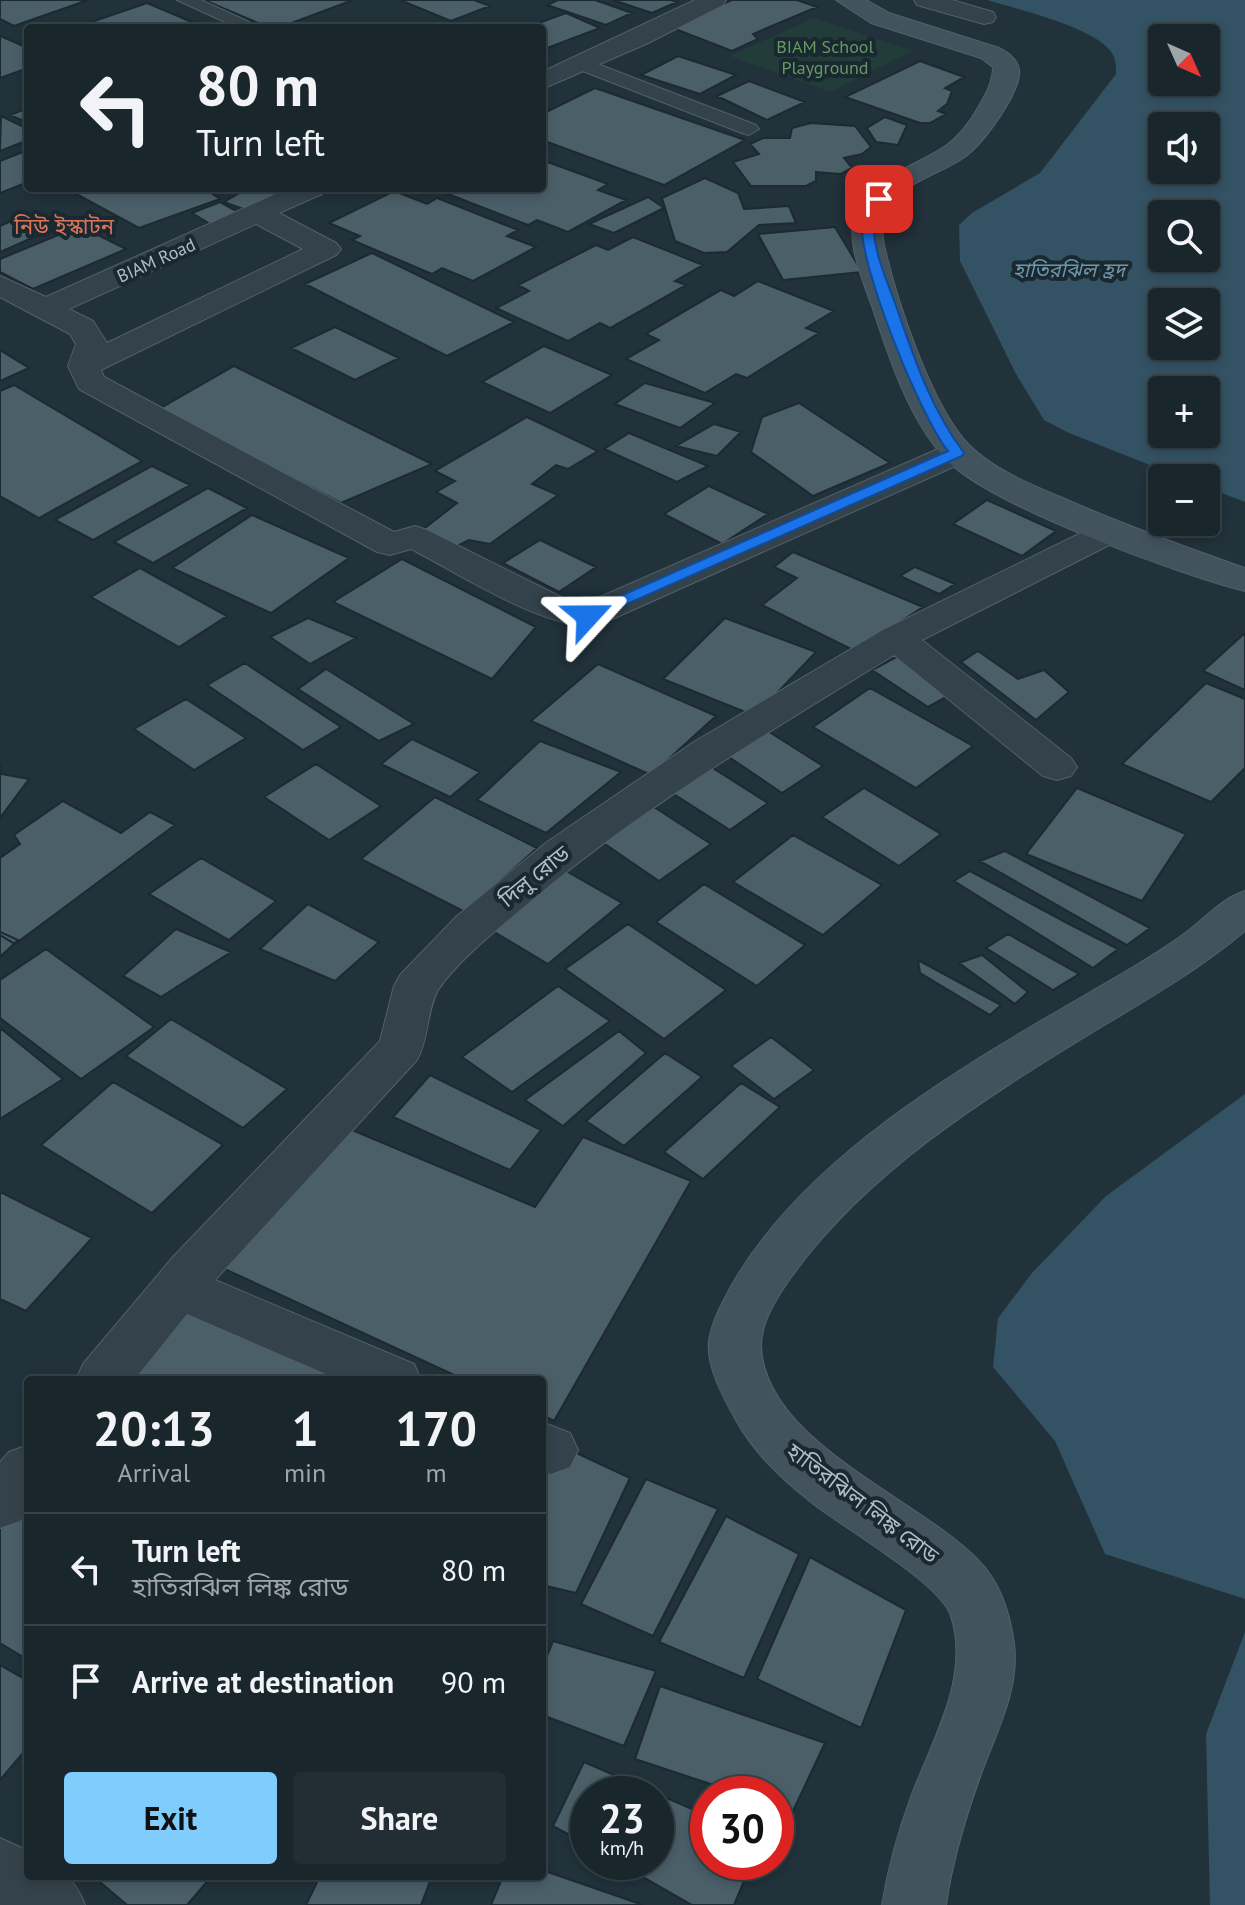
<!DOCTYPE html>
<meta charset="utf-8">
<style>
body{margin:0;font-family:"PT Sans","Noto Sans Bengali",sans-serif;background:#222e34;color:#f1f3f6;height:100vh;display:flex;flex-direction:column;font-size:30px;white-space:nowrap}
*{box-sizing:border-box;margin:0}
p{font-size:26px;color:#9fa5a9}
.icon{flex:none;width:44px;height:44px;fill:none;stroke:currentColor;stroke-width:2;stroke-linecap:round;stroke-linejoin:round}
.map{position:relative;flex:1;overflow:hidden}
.details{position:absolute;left:24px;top:1376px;width:522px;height:504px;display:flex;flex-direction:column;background:#19262c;border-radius:8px;box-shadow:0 4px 12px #0003,0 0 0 2px #374348}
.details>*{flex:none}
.top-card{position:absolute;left:24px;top:24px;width:522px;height:168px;border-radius:8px;box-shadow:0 4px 12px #0003,0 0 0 2px #374348;background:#19262c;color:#f1f3f6;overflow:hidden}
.needle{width:52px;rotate:135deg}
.buttons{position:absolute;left:1148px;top:24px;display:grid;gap:16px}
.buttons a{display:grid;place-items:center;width:72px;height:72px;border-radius:8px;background:#19262c;box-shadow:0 4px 12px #0003,0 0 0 2px #374348;font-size:40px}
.speed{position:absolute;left:570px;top:1776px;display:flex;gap:16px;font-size:40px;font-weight:700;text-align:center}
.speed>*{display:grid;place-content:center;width:104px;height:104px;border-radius:50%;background:#19262c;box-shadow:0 4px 12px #0003,0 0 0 2px #374348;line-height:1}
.speed small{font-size:20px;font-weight:400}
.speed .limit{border:12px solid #d22;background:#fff;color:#111}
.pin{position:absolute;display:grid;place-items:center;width:68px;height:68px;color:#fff;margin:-34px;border-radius:16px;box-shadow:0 4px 12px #0006}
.me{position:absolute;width:88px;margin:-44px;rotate:66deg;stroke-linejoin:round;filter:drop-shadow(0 0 6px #0008)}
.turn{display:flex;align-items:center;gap:28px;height:168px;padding:0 40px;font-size:36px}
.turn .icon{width:104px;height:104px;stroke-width:2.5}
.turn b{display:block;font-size:56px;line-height:68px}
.eta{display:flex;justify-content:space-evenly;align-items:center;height:136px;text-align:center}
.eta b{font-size:48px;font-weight:800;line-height:56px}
.button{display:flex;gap:16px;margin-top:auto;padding:16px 40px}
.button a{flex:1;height:92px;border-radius:8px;background:#7fccfd;color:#111;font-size:32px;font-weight:800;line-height:92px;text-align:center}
.button a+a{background:#222e34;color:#f1f3f6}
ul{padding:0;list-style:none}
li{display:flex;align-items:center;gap:24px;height:112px;padding:0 40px;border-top:2px solid #374348}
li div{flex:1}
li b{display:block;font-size:30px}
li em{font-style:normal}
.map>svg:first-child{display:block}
</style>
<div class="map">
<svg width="1245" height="1905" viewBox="0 0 1245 1905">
<rect width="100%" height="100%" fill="#21323b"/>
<path fill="#223c39" d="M813,18L912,51L830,92L730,56Z"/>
<path fill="#335263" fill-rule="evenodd" d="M987,0H1245V502L1206,487V478H1183L1069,433L1044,420L1016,374L960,261L959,225L972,213L1040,173L1116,74C1116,68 1116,60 1113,55C1102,29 1014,8 987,0ZM1162,38H1206V82H1162ZM1162,126H1206V170H1162ZM1162,214H1206V258H1162ZM1162,302H1206V346H1162ZM1162,390H1206V434H1162Z
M1245,1094V1599L1105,1554L1055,1441L993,1367L998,1318L1032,1273L1106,1196Z
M1245,1632V1905H1210L1206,1734Z"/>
<path fill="#4b5f69" stroke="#1c2a32" stroke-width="2" d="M0,0H88L14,26L0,19Z
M204,0H353L278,28H270Z
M400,0H474L490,6L451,21Z
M558,0H595L632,13L606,25L547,5Z
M613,0H671L677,2L652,13Z
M732,0H797L817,7L753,34L758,39L732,51L670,27Z
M147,3L206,28H74Z
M566,13L600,28L542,50V28H525Z
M0,36L28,48V68L0,78Z
M678,56L736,75L700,94L641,75Z
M920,61L964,77L945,88L952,91L947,104L938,111L946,114L930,123H920L845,97Z
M749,81L805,102L767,120L717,96Z
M595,88L745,140L664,185L542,140V114Z
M28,108V123L10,115Z
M1,116L28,129V140L0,151Z
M885,117L907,125L898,145L876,142L867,128Z
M811,123L855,126L871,147L862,154L844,158L852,168L841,174L816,172V181L806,186H751L733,162L759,154L750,144L763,138H790L792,128Z
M28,150V182L0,193V161Z
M542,160L608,184L598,190L626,200L568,232L537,220L528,225L448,194L456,189L453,188H542Z
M705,178L738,193L744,209L789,206L796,223L759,225L727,252L704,253L675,241L662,198Z
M65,188H204L220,199L139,228Z
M248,188H268L282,195L246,210L224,202Z
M394,191L427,204L437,198L518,230L507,236L536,247L473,281L442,268L432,274L352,240L360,236L329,223Z
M648,197L664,208L614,233L589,224Z
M220,202L240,213L210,224L192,213Z
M24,215L52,229L0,252V226Z
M80,226L126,249L33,289L0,272V259Z
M835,227L862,272L783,280L758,234Z
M633,237L703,265L675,281L686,285L610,328L600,323L568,341L496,308L529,291L518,285L596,245L608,250Z
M372,253L514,322L447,356L305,284Z
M758,281L834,311L806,328L819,333L747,378L736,374L705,393L626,359L659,340L646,334L721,290L734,296Z
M335,327L399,358L355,380L291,348Z
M544,346L612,375L550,413L482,382Z
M0,350L29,368L0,381Z
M234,366L432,464L341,503L159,409Z
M645,383L715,403L680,428L615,404Z
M14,385L142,461L39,518L0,496V391Z
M799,403L890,463L813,496L751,452L762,417Z
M527,417L598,451L568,469L556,465L532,484L558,495L490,544L469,540L453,548L421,531L457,503L436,492L455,481L435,471Z
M714,424L741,432L717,456L676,446Z
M629,433L708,466L677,482L604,449Z
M152,466L190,485L93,540L55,520Z
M709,486L768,514L722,544L664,514Z
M208,488L247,508L153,563L114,542Z
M987,500L1056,531L1022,556L953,524Z
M252,515L349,558L271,613L172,568Z
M540,540L596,567L559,592L503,563Z
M793,552L923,607L855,651L762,605L797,578L774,567Z
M402,559L536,627L492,679L333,602Z
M915,567L955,584L939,594L900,576Z
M140,568L227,616L179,647L91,597Z
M308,618L356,638L310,664L270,637Z
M725,618L816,652L755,716L663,679Z
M1245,633V690L1203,671Z
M978,651L1018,679L1044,670L1069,692L1036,720L961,662Z
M902,654L957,691L928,707L872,670Z
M245,663L341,727L303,750L207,685Z
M598,664L716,716L651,775L531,721Z
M326,669L414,724L379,741L298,689Z
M1206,683L1245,699V768L1211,802L1122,764Z
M870,688L973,746L916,788L813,727Z
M186,699L246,738L194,770L134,729Z
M763,728L823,766L782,793L723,753Z
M412,739L480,772L450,797L381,764Z
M540,741L621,772L546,833L477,800Z
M0,762L1,774L29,779L0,818Z
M316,764L381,806L329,840L264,797Z
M708,765L768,803L730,830L669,791Z
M864,788L941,834L899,866L822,817Z
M1077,788L1186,834L1142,901L1026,854Z
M435,797L537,848L465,912L361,859Z
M63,801L121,833L150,812L175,825L15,944L0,935V858L20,844L14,835Z
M654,807L711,844L659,881L602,842Z
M793,835L882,885L823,935L733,882Z
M1005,851L1150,928L1127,945L980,861Z
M201,858L276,901L229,940L149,894Z
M566,871L622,903L548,964L491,930Z
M970,871L1069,924L1118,949L1093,968L954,881Z
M704,884L805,945L757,986L656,922Z
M308,904L379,942L335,981L260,949Z
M628,924L726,990L664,1039L565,969Z
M176,929L231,952L161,997L123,976Z
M0,932L18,940L0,957Z
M1008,934L1079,974L1053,990L986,948Z
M46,949L154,1027L81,1079L0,1018V980Z
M982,955L1028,992L1015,1004L959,963Z
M918,960L1001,1005L990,1015L920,973Z
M558,986L610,1021L512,1092L462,1057Z
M171,1019L287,1089L243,1128L126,1056Z
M0,1028L63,1079L0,1119Z
M619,1031L646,1053L563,1126L525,1100Z
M771,1037L814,1070L774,1099L731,1066Z
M665,1053L702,1077L624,1146L586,1121Z
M430,1075L541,1130L510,1170L393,1117Z
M113,1082L223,1145L152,1213L41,1145Z
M741,1083L780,1107L703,1179L664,1152Z
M333,1122L535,1207L583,1137L691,1181L554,1421L542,1415V1380H465L216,1265Z
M0,1192L92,1238L26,1311L0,1299Z
M186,1305L328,1372L321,1380H125Z
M553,1442L630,1478L576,1593L542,1585V1473Z
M646,1479L718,1509L653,1636L581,1604Z
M10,1504L28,1514V1660L0,1643V1516Z
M726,1516L799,1554L744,1678L659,1642Z
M810,1557L906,1610L861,1728L757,1679Z
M553,1641L656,1671L624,1746L542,1715V1668Z
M0,1665L28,1681V1747L0,1780Z
M660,1686L825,1743L793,1811L776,1806V1794H741L635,1759Z
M584,1762L708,1816V1862H752L734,1905H692L617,1862H656V1794H588V1845L553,1826Z
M542,1870L643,1905H491L503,1876H542Z
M93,1876H212L187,1905H127Z
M320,1876H432L421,1905H306Z"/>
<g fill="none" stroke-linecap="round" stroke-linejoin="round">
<g stroke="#526169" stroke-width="2">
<path id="lane" d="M177,0H201L249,22L240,27L234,26Z
M582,58L756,125L759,129L749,135L742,133L575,68L573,64Z"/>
</g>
<g stroke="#526169" stroke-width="2">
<path id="street" d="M695,0H726L723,5L646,44L542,89V72Z
M914,0H952L993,12L996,17L993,22L984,24L917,5Z
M289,188H326L322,194L279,213L336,243L341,249L336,255L101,370L104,377L394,532L415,526L427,530L573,603L584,604L945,446L957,443L969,446L974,453L969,460L601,624C553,636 457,572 411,549L390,555L377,552L79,389L68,366L76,344L70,334L0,297V276L46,297ZM256,224L303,249L107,343L93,321L69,309Z
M1109,521L1121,525L1127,532L1121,539L922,640L1071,758L1077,767L1071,776L1057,780L1043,776L894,655C767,733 639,809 526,905C499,928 457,961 438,990C427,1009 429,1039 417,1060L215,1280L414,1364L421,1380H340L187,1314L134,1380H76L83,1364L173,1257L380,1041L394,986L400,975L457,916L547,842L694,742L883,630L1097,525Z
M542,1422L570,1433L578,1450L570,1467L551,1474L542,1471Z
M28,1445V1510L20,1521L0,1528V1462L9,1452Z
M0,1838L28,1851V1876C63,1876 71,1870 85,1905H0Z"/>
</g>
<g stroke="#526169" stroke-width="2">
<path id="secondary" d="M836,0H866L889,13L999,48C1007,52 1017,59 1019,69C1022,92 983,143 966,156C942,174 902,182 886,209C880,219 882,233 884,245C896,298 931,406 969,445C993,469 1027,483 1058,496C1119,523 1182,546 1245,568V591C1181,575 982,503 943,456C908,416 890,360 873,309C864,283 843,237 857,210C875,175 914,167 944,147C959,137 970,122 979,106C986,94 993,81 993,67L981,58L871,23Z
M1245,891V931L1240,935C1195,972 1146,1000 1096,1030C985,1098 865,1172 789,1280C776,1299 761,1322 761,1346C764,1442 921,1500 978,1560C1000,1582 1010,1613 1014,1644C1020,1690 995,1734 980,1777C965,1819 952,1861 946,1905H882C888,1868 898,1832 911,1797C932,1740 971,1678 951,1616C941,1583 842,1527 811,1502C782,1479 754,1453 736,1420C724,1399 706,1366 709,1341C712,1321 723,1301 733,1283C814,1143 994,1049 1130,969C1150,957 1170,945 1188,931C1207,917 1222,898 1245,891Z"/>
</g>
<use href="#lane" fill="#34434b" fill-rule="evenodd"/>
<use href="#street" fill="#34434b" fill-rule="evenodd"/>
<use href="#secondary" fill="#42535e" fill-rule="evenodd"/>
</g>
<path fill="#1a73e8" stroke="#114b97" stroke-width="2" d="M874,197L884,199C878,208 873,215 874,227C874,253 886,278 895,303C913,355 930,408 964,453L962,456L593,619H582V613L948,451C921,418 859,266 862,224C862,212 868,205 874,197Z"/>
<g text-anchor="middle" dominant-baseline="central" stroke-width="8" stroke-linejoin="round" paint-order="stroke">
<g font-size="18" fill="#659965" stroke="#1a2830">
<text x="825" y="46">BIAM School<tspan x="825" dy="21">Playground</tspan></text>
</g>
<g font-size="18" fill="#afbec7" stroke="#1a2830">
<text transform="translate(156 260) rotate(-24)">BIAM Road</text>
</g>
<g font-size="20" font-style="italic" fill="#6e97ac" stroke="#1a2830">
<text x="1069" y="270">হাতিরঝিল হ্রদ</text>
</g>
<g font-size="22" fill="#d97359" stroke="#1a2830">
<text x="64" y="226">নিউ ইস্কাটন</text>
</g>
<g font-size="22" fill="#afbec7" stroke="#1a2830">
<text transform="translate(534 876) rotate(-39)">দিলু রোড</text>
<text transform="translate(863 1503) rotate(37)">হাতিরঝিল লিঙ্ক রোড</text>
</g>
</g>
</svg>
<div class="buttons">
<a><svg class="needle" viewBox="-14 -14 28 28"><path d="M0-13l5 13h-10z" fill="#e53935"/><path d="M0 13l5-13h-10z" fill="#9fa5a9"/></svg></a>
<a><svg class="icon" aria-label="sound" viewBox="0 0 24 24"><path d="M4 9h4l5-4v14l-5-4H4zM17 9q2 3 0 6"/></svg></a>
<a><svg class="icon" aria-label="search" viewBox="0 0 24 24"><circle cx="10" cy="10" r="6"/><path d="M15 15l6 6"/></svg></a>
<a><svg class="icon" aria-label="layers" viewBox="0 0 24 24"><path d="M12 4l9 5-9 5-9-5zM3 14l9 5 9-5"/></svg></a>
<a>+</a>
<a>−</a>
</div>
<div class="speed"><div>23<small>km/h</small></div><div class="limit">30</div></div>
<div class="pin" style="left:879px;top:199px;background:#d93025"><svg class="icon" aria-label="arrive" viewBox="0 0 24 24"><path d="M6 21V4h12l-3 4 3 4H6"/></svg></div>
<svg class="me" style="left:588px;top:616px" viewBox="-20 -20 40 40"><path d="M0-17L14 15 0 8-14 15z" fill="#1a73e8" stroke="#fff" stroke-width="4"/></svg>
<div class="top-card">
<div class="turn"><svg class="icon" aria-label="left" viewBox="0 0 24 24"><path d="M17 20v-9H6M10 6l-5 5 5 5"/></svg><div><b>80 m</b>Turn left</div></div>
</div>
<section class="details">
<div class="eta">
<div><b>20:13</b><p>Arrival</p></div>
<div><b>1</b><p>min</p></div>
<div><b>170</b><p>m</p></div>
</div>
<ul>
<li><svg class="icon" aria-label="left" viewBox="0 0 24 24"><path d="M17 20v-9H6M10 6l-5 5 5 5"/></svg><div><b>Turn left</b><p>হাতিরঝিল লিঙ্ক রোড</p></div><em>80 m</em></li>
<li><svg class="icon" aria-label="arrive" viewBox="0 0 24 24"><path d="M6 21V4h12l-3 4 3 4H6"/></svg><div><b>Arrive at destination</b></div><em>90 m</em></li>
</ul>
<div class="button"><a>Exit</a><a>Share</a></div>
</section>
</div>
